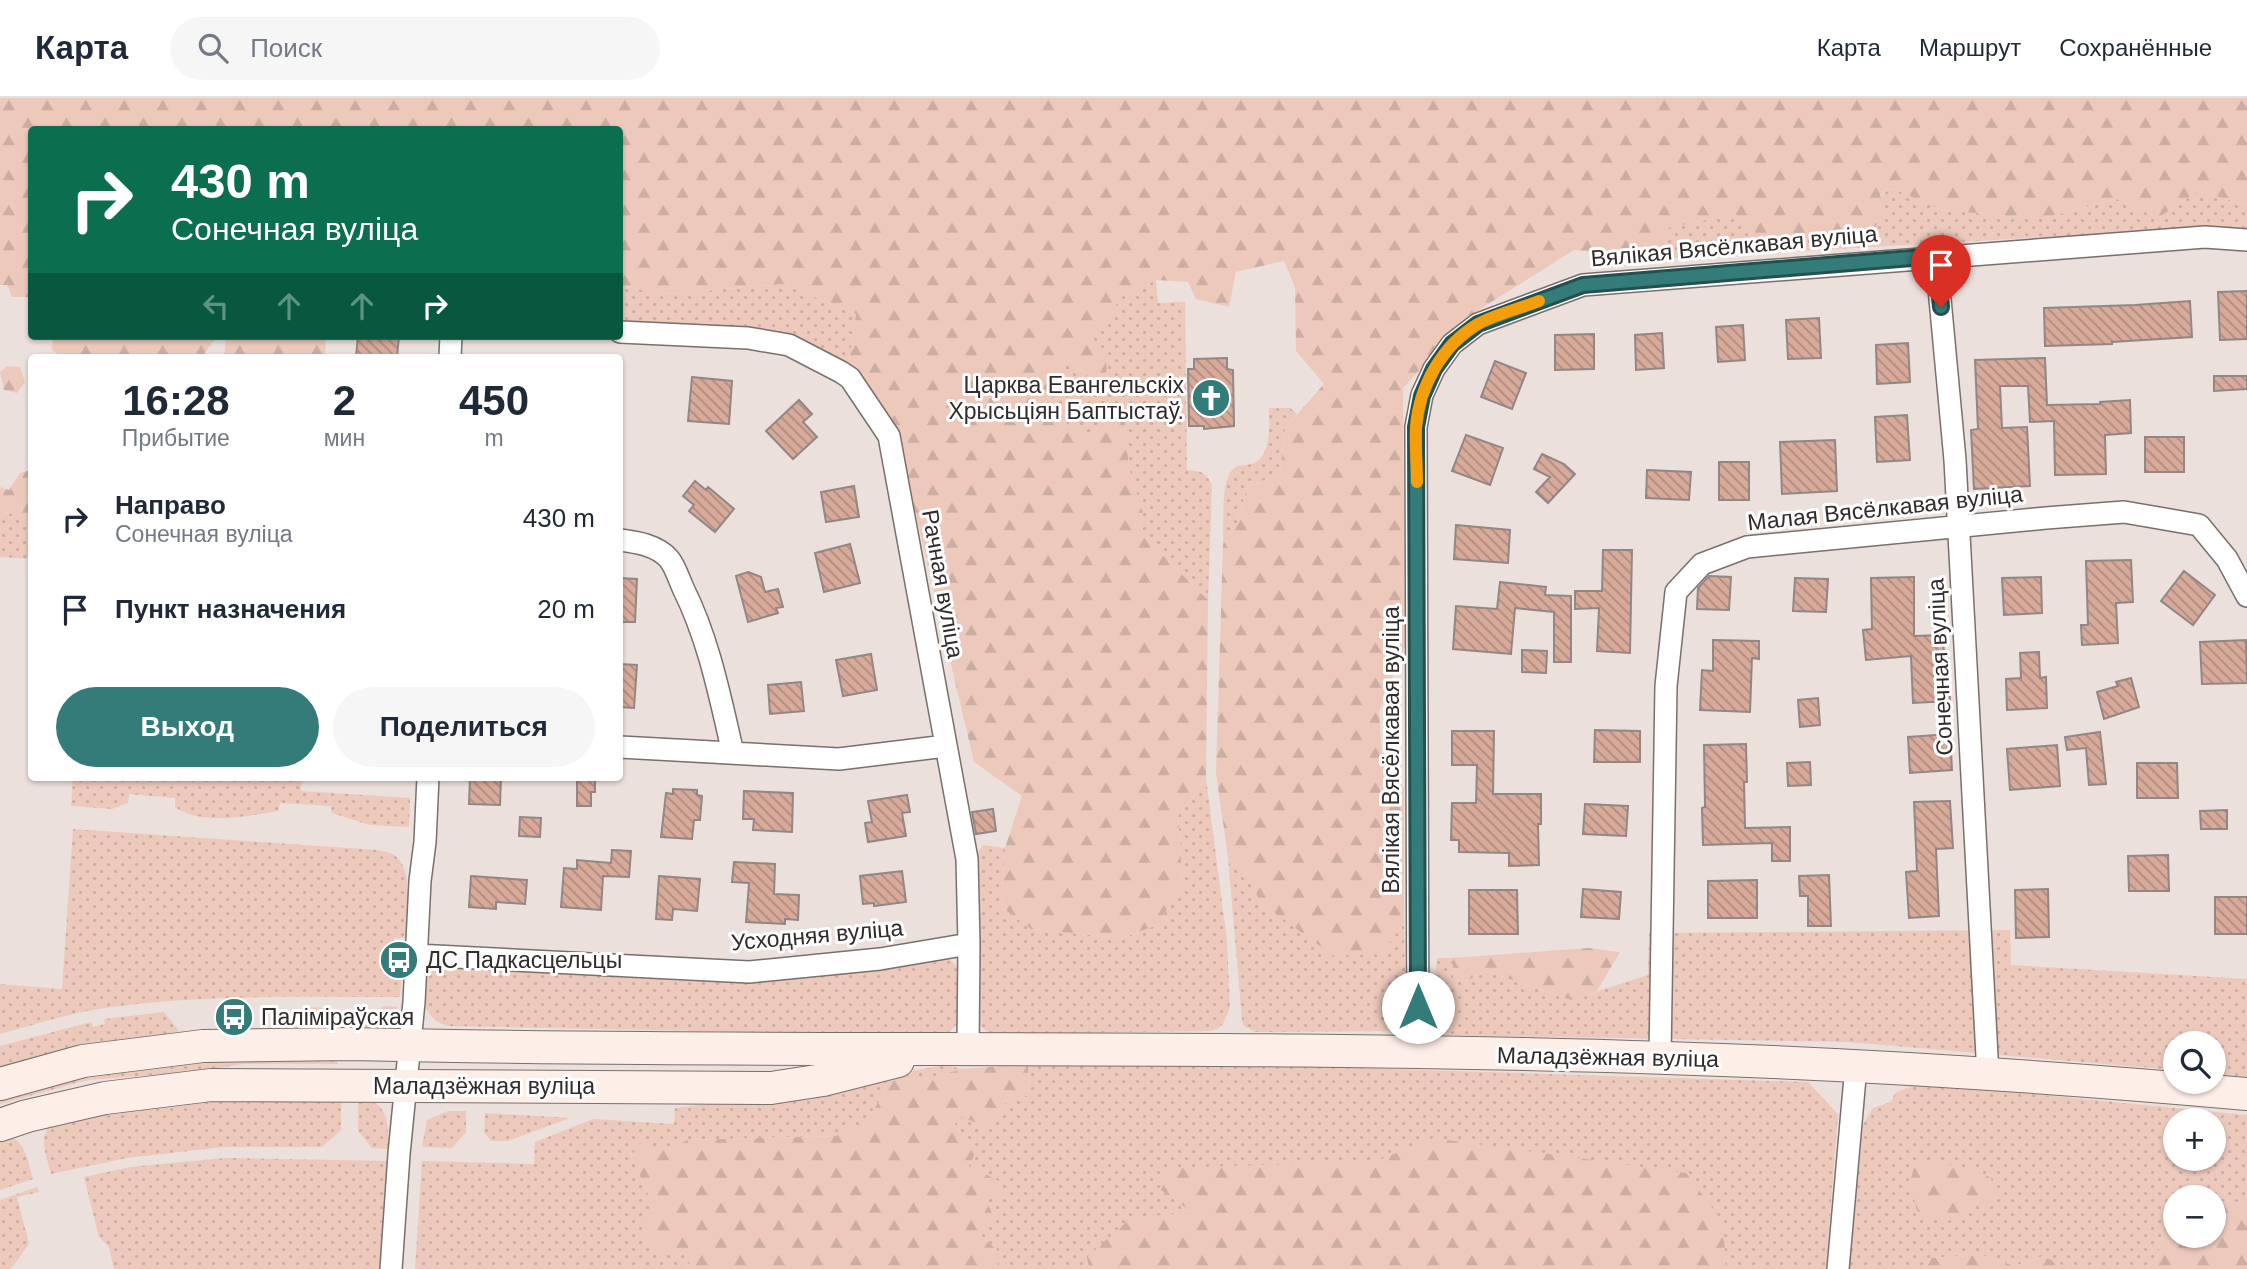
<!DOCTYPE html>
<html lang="ru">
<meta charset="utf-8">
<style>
body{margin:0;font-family:Arial,sans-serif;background:#f6f6f7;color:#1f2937;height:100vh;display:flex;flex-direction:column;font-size:26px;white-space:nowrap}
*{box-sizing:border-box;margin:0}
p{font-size:23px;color:#747a83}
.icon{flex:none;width:38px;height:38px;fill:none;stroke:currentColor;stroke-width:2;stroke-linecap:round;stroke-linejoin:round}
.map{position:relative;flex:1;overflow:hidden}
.sheet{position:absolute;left:28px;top:256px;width:595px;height:427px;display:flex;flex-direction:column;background:#fff;border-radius:7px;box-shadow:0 2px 5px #0004}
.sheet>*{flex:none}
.hud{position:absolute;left:28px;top:28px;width:595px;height:214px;border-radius:7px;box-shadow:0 2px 5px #0004;background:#0b6e4f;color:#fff;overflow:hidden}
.fabs{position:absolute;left:2163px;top:933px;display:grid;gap:14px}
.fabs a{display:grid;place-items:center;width:63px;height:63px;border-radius:50%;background:#fff;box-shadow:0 2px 5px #0004;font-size:35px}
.pin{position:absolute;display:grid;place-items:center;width:60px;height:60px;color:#fff;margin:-72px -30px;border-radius:50% 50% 50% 0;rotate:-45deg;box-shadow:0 0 7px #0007}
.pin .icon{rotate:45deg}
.me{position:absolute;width:77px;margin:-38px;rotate:0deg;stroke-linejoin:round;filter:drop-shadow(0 0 5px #0008)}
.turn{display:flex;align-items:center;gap:24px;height:147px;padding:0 28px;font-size:32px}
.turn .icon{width:91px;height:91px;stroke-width:2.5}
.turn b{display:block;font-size:49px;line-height:60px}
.lanes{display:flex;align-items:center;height:66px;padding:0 28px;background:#0003;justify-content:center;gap:35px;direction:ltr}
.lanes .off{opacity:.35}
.eta{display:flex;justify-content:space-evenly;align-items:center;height:119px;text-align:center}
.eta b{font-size:42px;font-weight:700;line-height:49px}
.primary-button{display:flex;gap:14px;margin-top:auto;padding:14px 28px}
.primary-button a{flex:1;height:80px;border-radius:42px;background:#347c79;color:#fff;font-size:28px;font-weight:700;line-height:80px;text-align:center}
.primary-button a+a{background:#f6f6f7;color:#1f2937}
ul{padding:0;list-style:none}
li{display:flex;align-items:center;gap:21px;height:91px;padding:0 28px}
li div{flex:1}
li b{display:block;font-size:26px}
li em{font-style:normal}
header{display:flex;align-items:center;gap:42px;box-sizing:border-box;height:98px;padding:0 35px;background:#fff;border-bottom:2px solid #e0e1e3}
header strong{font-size:33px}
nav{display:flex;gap:38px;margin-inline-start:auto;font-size:24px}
.search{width:490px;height:63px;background:#f6f6f7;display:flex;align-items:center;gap:18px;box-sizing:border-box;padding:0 24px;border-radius:38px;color:#747a83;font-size:26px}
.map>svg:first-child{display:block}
</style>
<header>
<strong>Карта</strong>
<div class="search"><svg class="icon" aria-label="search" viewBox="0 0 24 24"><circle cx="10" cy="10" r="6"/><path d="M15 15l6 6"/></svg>Поиск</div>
<nav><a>Карта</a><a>Маршрут</a><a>Сохранённые</a></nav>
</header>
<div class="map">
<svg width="2247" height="1171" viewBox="0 0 2247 1171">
<defs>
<pattern id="grass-dots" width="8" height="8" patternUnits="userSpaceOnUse" patternTransform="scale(1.75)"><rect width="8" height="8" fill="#edc9bc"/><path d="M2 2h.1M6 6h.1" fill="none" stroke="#ccada2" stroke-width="1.8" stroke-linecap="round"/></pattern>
<pattern id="forest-firs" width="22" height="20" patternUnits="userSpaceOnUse" patternTransform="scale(1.75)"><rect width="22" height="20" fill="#edc9bc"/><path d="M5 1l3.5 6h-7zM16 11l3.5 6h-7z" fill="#ccada2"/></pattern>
<pattern id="building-back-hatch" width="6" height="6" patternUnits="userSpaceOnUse" patternTransform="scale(1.75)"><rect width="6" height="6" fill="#d7aa9a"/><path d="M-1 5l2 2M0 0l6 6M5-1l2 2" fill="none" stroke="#af8b7e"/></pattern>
</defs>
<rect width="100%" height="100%" fill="#ebe0dc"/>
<path fill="url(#grass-dots)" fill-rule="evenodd" d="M1891,90L1942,112L2040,121L2117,101L2158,120L2198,93L2247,107V130H2205L1658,161L1666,130L1735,116C1762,140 1769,152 1805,135L1823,141Z
M1156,182L1158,205L1185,204L1187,372C1201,373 1206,374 1212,387L1208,502L1138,433L1142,415L1129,370L1124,318L1101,319L1095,336L1085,338L1049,314V281L1069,262L1092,280L1089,237L1110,219L1120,199Z
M782,186L856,216L848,271L791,242L620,225V188L669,196Z
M1269,310H1290L1297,316L1285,330L1280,376L1247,389L1237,425L1223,446C1224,428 1221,390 1230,375C1236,365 1244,369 1254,365C1272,357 1269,326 1269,310Z
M4,414L31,420V461L0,459V419Z
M73,679H302L301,693L410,700L409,729L370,727L332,715L331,708L280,705L278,713C247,718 202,728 175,709V700L129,696L128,705L112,711L71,708Z
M1206,680L1227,843L1230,910L1223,926L1217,931L1209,933L991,936L981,929L977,917L979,849L976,757L983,747L1005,750L1001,809L1031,831L1122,840L1157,827L1183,787L1178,718Z
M73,731L377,752C382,753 390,754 394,757C415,771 406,818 405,840H394L392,876H402L400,899C302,899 203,896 105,910C69,915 34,927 0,936V886L62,891Z
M1228,759L1245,776L1261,805L1381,856L1404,825L1406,922L1396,933L1255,934L1244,928L1242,922Z
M2010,832L2011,867L2247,881V979L2214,976V945H2175V972L1849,944L1439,937L1432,921L1437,860H1453L1454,883L1468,882L1486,873L1574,903L1598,893L1648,877L1649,835Z
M947,859L958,870V925L945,938L448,928C417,919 426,894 427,867L750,882Z
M385,908L398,909C387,924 377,928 359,930V923Z
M305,909L327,910L342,917V923H289V917Z
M164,914L179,933L0,972V948L91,924L93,929L105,926L104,921Z
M338,963V966H243L202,973L88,982L0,1006V997L85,974L204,964Z
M1028,966L1328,969L1808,984L1838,1016L1826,1171H994L1003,1158L979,1135L969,1068L953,1031L959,1017L985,1028L1006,1004L1029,997Z
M945,967L962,971L931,980L887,983L883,997L865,1025L835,1038L688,1042L669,1053L631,1058L653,1107L693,1161L685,1171H415L422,1063L534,1066L535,1044L593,1021L674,1026L675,1010L723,1004L785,1005L884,978Z
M1919,985L2247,1017V1105L2214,1103V1099H2175V1101H2172L2154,1171H2070L2043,1158L2015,1168L1981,1157L1931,1160L1926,1171H1849L1863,1026L1873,1010L1891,1004L1895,995ZM2175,1022H2214V1060H2175Z
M216,1000L341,1001V1032L322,1049H223L127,1060L51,1076C46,1057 37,1037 54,1023Z
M358,1001C389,1002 389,1026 388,1051L372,1050L358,1033Z
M448,1013H466V1034L452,1050L422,1049L427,1022Z
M485,1015L570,1020L508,1043H491L484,1034Z
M11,1038C27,1048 28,1064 33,1081L0,1092V1039Z
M225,1060L388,1063L379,1171H114L109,1149L99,1139L84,1079L130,1069Z
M37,1089L39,1094L17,1099L29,1146L11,1171H0V1102Z"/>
<path fill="url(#forest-firs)" d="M0,0H2247V107L2198,93L2158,120L2117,101L2040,121L1942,112L1891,90L1880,97L1885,117L1866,139L1829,143L1805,135C1769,153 1761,140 1735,116L1667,130L1658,161L1574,152L1469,218L1403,290L1405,548L1379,614L1382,659L1404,690V825L1381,856L1334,858L1261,805L1245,776L1228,759L1216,676L1223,446L1237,425L1247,389L1280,376L1285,330L1324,286L1296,253L1295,189L1284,163L1236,174L1229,209L1196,201L1188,184L1156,182L1120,199L1110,219L1090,237C1102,249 1110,262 1105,280H1092L1069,262L1049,281V314L1085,338L1095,335L1101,319L1107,312L1124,318L1129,370L1143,415L1138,433L1208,502L1206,680L1178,718L1183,787L1157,827L1122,840L1031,831L1001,809L1005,750L1022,698L974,664L895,328L848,271L856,216L782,186L669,196L620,188V32H32L31,199H12L7,187H0Z
M53,238H80L82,242L94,238H217L202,259H61L52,252Z
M226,238H326L325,259H224Z
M7,268L20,269L25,284L17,295L4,292L0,274Z
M31,372V420L5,414L0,419V389L9,392L20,375Z
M1588,850L1620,854L1597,893L1574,903L1486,873L1468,882L1453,883V860Z
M1028,966L1029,997L1006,1004L985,1028L959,1018L953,1031L978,1049L969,1068L1001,1084L999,1097L985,1100L995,1122L979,1135L1003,1158L994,1171H685L693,1161L683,1150L664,1158L641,1136L653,1107L631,1058L640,1045L669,1053L687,1042L835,1038L865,1025L883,997L887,983L931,980L962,971Z
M1433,1040L1686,1075L1723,1124L1726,1171H1089L1087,1159L1132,1119L1193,1115L1161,1092V1070L1374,1064Z
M1937,1063L1990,1079L1995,1092L1987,1109L1968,1107L1963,1120L1942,1124L1917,1113L1910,1085L1915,1064Z
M2172,1101H2175V1138H2214V1103L2247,1105V1171H2154Z
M1981,1157L2015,1168L2043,1158L2070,1171H1926L1931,1160Z"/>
<path fill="url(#building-back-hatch)" stroke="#928784" stroke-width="2" d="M2247,193V241L2220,242L2218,194Z
M2190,203L2192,239L2112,244V246L2045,248L2044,210L2135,207Z
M1819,220L1821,260L1788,261L1786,222Z
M1743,227L1745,262L1718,264L1716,229Z
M1662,235L1664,270L1636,272L1635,237Z
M1594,236V271L1555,272V237Z
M358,238H399L397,259H356Z
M1908,245L1910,284L1877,286L1876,247Z
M1227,260V271L1233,272L1234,328L1204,331V328H1189L1188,271H1194V261Z
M2045,260L2047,307L2100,306V304L2130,302L2131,335L2105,337L2106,376L2055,377L2054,323L2030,324L2028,288H2000L2002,330L2027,329L2030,388L1974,391L1971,332L1978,331L1975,262Z
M1495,263L1526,275L1512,311L1481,299Z
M2214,278H2247V291L2214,293Z
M692,279L732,283L729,326L688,323Z
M799,302L812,316L803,324L817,339L793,361L766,333Z
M1907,317L1910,362L1877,364L1875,319Z
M1466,337L1503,350L1490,387L1452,373Z
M2145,339H2184V374H2145Z
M1835,342L1837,393L1782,396L1780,344Z
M1542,356L1564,366L1575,376L1548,405L1536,394L1550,379L1534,371Z
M1719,364H1749V402H1719Z
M1647,372L1691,374L1689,402L1646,400Z
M695,383L706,392L708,389L734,411L715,434L689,413L694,407L683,398Z
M854,388L859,419L826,424L821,394Z
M1456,427L1510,432L1508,465L1454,461Z
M850,446L860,485L824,494L815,455Z
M1603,452H1632L1630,555L1597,553L1599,510L1575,511V493H1602Z
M2131,462L2133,504L2116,505L2118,545L2082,547L2081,527H2088L2086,463Z
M2184,473L2215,497L2193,527L2161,503Z
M748,474L761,479L765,494L778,491L783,509L776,510L778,515L748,524L736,478Z
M1709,478L1731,479L1729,512L1697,511L1698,490Z
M1914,479V538L1943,537L1944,558H1948L1950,603L1913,605L1911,558L1866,562L1863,532L1872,531L1871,480Z
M2041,479L2042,515L2004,517L2002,480Z
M620,480L637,481L635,524H620Z
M1795,480L1828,481L1826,514L1793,513Z
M1500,484L1546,489L1545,497L1571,498V564H1554V514L1515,510L1511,556L1453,551L1456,508L1497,511Z
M1713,542L1759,543V561L1752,560L1750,614L1700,612L1702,572L1713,573Z
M2246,542L2247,585L2202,586L2200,544Z
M1522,552L1547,553L1546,575L1522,574Z
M2039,554L2040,580L2046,579L2047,610L2007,612L2006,581L2021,580L2020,555Z
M871,556L877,592L843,598L836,562Z
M620,566L637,567L634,610L620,609Z
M2131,580L2139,609L2104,621L2097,594L2118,588L2116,584Z
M801,584L804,613L770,616L768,587Z
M1818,600L1820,627L1800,629L1798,602Z
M1595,632L1640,633V664H1594Z
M1452,633H1494L1493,696H1541V726H1538L1539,767L1509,768V755L1459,754V742H1451L1452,705H1476L1477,667H1452Z
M2100,634L2106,686L2089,687L2086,650L2067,652L2065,639Z
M1950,636L1952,672L1910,675L1908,639Z
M1746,646L1747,684H1744L1745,730L1790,729V763H1772V745L1703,747L1702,710L1705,709L1704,647Z
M2057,647L2060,688L2010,692L2007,651Z
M1810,664L1811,687L1788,688L1787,665Z
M2137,665H2177L2178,700H2137Z
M470,679H501L500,707L469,706Z
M577,680H595V694H591V708H577Z
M673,691L697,692V697L702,698L700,722H694L692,741L661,739L666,695L673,696Z
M744,693L793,695L792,734L753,732L754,721H743Z
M907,697L910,714L902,715L906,738L868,744L865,725L872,724L868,703Z
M1950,703L1953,750L1936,751L1939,818L1909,820L1906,774L1917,773L1914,704Z
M1585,706L1628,708L1626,738L1583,736Z
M993,711L996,733L976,736L972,714Z
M2227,712V731H2201L2200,713Z
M520,719L541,720L540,739L519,738Z
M612,752L631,753L629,779L603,778L601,812L561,809L564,770L577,771V762L611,765Z
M2168,757L2169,793H2129L2128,758Z
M734,764L775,766L774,796L799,797L798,822L785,821V826L746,824L749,785L732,784Z
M902,773L906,804L874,808V805L863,806L860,778Z
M1829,777L1831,828H1808V798H1800L1799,778Z
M471,778L527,782L525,806L496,804V811L469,809Z
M659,778L700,781L697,813L673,811L672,822L656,821Z
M1757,782V820H1708V783Z
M1583,791L1621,794L1619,821L1581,819Z
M2048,791L2049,839L2016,840L2015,792Z
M1469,792H1517L1518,836H1469Z
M2215,799H2247V836H2215Z"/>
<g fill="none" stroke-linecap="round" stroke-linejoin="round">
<g stroke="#796f6b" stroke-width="24">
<path id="minor" d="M1936,158L1955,362L1988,977
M620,234L748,240L789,247L841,274L850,280L889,338L967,761L969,846L968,952
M450,259L451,238
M620,442C636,444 657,447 669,461C675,468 679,481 683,490C709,542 720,599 733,655
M620,649L839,661L946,648
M416,857L749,874L880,861L969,846
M1418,954L1416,329L1422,297L1434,271L1452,246L1478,226L1583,187L2205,139L2247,142
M1660,959L1666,588L1676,494L1702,466L1747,449L2046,420L2124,414L2199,427L2227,461L2247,498
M391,1171L399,1056L414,904L420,783L425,744L428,679
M1838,1171L1856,968"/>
</g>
<g stroke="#796f6b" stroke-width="34">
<path id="secondary" d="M0,986L83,963L203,948L350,946C789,956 1228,945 1666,960C1860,966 2054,979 2247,996
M0,1027L27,1018L105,1000L211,987L771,990L823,982L898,963"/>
</g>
<use href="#minor" stroke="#fff" stroke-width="21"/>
<use href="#secondary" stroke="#feeee8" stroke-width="32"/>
</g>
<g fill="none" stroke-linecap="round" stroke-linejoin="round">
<g stroke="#22514f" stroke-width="18">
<path id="route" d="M1418,909L1416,329L1422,298L1434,271L1452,246L1478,226L1583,187L1936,158L1941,209"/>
</g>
<use href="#route" stroke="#347c79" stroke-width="12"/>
<path stroke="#f59e0b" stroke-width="12" d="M1417,384C1417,366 1415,347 1416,329C1419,289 1442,247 1478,226C1496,216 1519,211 1539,203"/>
</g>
<defs>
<g id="church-disc" transform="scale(2.0125)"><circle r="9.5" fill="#347c79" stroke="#fff"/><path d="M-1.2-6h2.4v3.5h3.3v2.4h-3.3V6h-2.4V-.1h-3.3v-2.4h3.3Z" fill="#fff"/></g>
<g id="bus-disc" transform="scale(2.0125)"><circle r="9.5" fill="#347c79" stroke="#fff"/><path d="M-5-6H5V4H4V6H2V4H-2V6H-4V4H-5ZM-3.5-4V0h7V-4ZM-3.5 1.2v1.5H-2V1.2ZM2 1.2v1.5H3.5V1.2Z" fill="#fff"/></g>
</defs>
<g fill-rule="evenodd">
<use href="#church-disc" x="1211" y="300"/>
<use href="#bus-disc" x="399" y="862"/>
<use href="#bus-disc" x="234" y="919"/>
</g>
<g text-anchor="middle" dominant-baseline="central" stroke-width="6" stroke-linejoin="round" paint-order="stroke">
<g font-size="23" fill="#312c2b" stroke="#fff">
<text transform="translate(1734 148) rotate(-5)">Вялікая Вясёлкавая вуліца</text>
<text transform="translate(1885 410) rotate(-6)">Малая Вясёлкавая вуліца</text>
<text transform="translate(943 486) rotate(80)">Рачная вуліца</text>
<text transform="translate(1940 569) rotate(-93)">Сонечная вуліца</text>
<text transform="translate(1391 652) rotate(-90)">Вялікая Вясёлкавая вуліца</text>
<text transform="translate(817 837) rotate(-5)">Усходняя вуліца</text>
<text transform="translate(1608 959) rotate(1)">Маладзёжная вуліца</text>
<text x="484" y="988">Маладзёжная вуліца</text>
</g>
<g font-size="23" fill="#312c2b" stroke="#fff" text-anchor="start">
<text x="1184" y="287" text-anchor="end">Царква Евангельскіх<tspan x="1184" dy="26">Хрысьціян Баптыстаў.</tspan></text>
<text x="426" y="862">ДС Падкасцельцы</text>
<text x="261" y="919">Паліміраўская</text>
</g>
</g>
</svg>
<div class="fabs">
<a><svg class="icon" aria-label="search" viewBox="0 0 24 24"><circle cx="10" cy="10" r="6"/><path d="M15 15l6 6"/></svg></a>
<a>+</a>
<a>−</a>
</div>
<div class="pin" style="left:1941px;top:209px;background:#d93025"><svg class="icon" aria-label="arrive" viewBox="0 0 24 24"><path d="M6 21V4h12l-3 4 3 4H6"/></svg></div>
<svg class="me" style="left:1418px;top:909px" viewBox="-20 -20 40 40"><circle r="19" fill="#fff"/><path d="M0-13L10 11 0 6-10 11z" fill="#347c79"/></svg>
<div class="hud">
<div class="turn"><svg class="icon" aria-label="right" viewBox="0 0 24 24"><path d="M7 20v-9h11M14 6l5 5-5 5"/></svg><div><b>430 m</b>Сонечная вуліца</div></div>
<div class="lanes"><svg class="icon off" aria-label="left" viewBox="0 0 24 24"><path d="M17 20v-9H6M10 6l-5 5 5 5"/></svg><svg class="icon off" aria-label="ahead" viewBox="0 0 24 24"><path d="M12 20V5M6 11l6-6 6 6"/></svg><svg class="icon off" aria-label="ahead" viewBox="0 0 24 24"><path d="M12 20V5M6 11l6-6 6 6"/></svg><svg class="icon" aria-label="right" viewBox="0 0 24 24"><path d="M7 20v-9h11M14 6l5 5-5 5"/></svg></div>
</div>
<section class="sheet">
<div class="eta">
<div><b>16:28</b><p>Прибытие</p></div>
<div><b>2</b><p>мин</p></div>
<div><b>450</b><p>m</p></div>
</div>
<ul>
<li><svg class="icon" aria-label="right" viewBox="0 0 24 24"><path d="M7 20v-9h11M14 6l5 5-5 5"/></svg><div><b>Направо</b><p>Сонечная вуліца</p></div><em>430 m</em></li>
<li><svg class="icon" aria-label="arrive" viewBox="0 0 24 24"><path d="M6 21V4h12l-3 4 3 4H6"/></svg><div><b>Пункт назначения</b></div><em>20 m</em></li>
</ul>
<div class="primary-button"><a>Выход</a><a>Поделиться</a></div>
</section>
</div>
